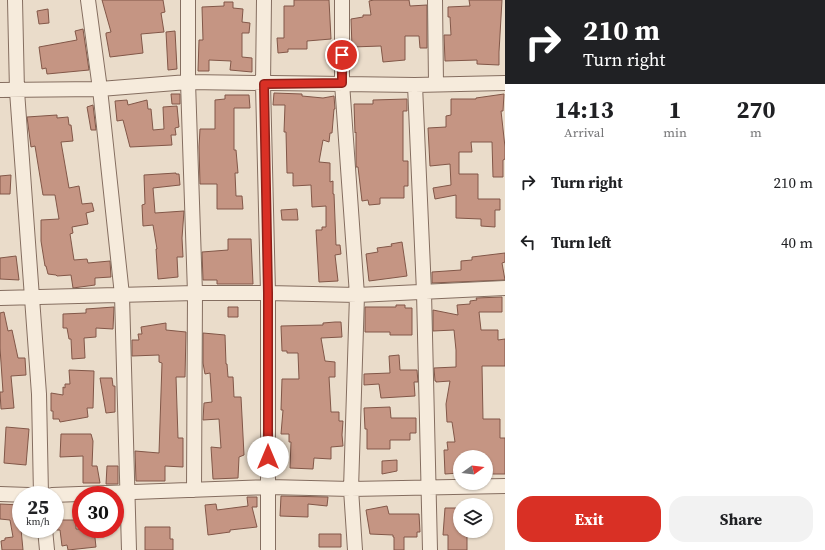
<!DOCTYPE html>
<style>
body{margin:0;font-family:"Source Serif 4",serif;background:#f2f2f2;color:#202124;height:100vh;display:flex;flex-direction:column;font-size:15px;white-space:nowrap}
*{box-sizing:border-box;margin:0}
p{font-size:13px;color:#757577}
.icon{flex:none;width:22px;height:22px;fill:none;stroke:currentColor;stroke-width:2;stroke-linecap:round;stroke-linejoin:round}
.map{position:relative;flex:1;overflow:hidden}
.details{display:flex;flex-direction:column;background:#fff;width:320px}
.details>*{flex:none}
.guide{background:#202124;color:#fff;overflow:hidden}
.needle{width:26px;rotate:75deg}
.tools{position:absolute;left:453px;top:450px;display:grid;gap:8px}
.tools a{display:grid;place-items:center;width:40px;height:40px;border-radius:50%;background:#fff;box-shadow:0 1px 3px #0004;font-size:20px}
.speed{position:absolute;left:12px;top:486px;display:flex;gap:8px;font-size:20px;font-weight:700;text-align:center}
.speed>*{display:grid;place-content:center;width:52px;height:52px;border-radius:50%;background:#fff;box-shadow:0 1px 3px #0004;line-height:1}
.speed small{font-size:10px;font-weight:400}
.speed .limit{border:6px solid #d22;background:#fff;color:#111}
.pin{position:absolute;display:grid;place-items:center;width:34px;height:34px;color:#fff;margin:-17px;border:2px solid #fff;border-radius:50%;box-shadow:0 1px 4px #0007}
.me{position:absolute;width:44px;margin:-22px;rotate:0deg;stroke-linejoin:round;filter:drop-shadow(0 0 3px #0008)}
.turn{display:flex;align-items:center;gap:14px;height:84px;padding:0 12px;font-size:18px}
.turn .icon{width:52px;height:52px;stroke-width:2.5}
.turn b{display:block;font-size:28px;line-height:34px}
.eta{display:flex;justify-content:space-evenly;align-items:center;height:68px;text-align:center}
.eta b{font-size:24px;font-weight:700;line-height:28px}
.button{display:flex;gap:8px;margin-top:auto;padding:8px 12px}
.button a{flex:1;height:46px;border-radius:16px;background:#d93025;color:#fff;font-size:16px;font-weight:700;line-height:46px;text-align:center}
.button a+a{background:#f2f2f2;color:#202124}
ul{padding:0;list-style:none}
li{display:flex;align-items:center;gap:12px;height:60px;padding:0 12px}
li div{flex:1}
li b{display:block;font-size:15px}
li em{font-style:normal}
main{display:flex;flex:1;min-height:0}
.map>svg:first-child{display:block}
</style>
<main>
<div class="map">
<svg width="505" height="550" viewBox="0 0 505 550">
<rect width="100%" height="100%" fill="#eadcca"/>
<path fill="#c59583" stroke="#825748" d="M102,0H163L165,12L161,13L164,32L141,34L143,53L110,57L106,35V33L111,32Z
M294,0H329L331,39L307,41V49H288V52L278,53L277,38H284V6H294Z
M374,0H409L410,6L427,5V48H420L419,36H405V60L383,62L381,46L352,47L351,19L363,17V15H371L369,1Z
M469,0H502L499,52V65L477,64V60L445,61L444,35H451L450,17H448V7L470,6Z
M224,2H233V8L243,9L242,22L250,23L249,33H242V57L252,58V72L230,70L231,61L209,60V71H198L199,40H203L202,7L224,6Z
M48,9L49,23L39,24L37,11Z
M83,29L89,70L47,74L46,68L42,69L39,47L77,40L75,31Z
M175,31L177,69L168,70L166,32Z
M274,93L302,94V96L323,98L334,96L335,109H334L332,133H330L329,142L323,140L319,162L330,163V182L333,181V194H334L336,245H340L341,254L335,255L338,281L319,282L316,230H322V227H326V206L312,207L311,185L293,186V173H287L286,132H284L285,105H273Z
M171,94H180V104H172Z
M504,94L503,111H501L505,147V159L503,160V177H493L492,142H471L472,152H459V174H478V199H500V210H495V227L481,226V219L456,218V195L435,199L433,188L451,185L450,164L430,166L428,128L446,127V116L451,115V99H476V98Z
M225,95H249L250,108H234V150H236L238,173H235L236,196H242L243,209H217V184H200L199,147L200,129H215V100L225,99Z
M407,99V111H403V161H408V186H404V198H380V204L369,205L368,200L362,201L358,167H356V132L355,133L354,104H373V100Z
M127,100L128,105L147,100L148,109H151L153,130L164,129L163,107L177,106L179,127L175,128L176,135H171L172,145L130,147L123,120L117,121L115,101Z
M93,105L96,130H91L87,107Z
M57,115V118L68,117L69,125H71L73,141L61,142L69,188L79,186L82,204L92,203L94,211L86,213L88,224L72,227L73,233L70,234L74,260L87,259L88,263L110,261L111,277L95,278V285L73,288L71,275L57,276L56,275L48,274L46,266H45L41,241V220L59,219L55,195H43L35,146L31,147L27,117Z
M176,173V174H179L180,185L153,188L154,200L155,213L184,211L182,238L183,257H177L178,277L158,279L156,249H157L153,225L143,226L142,205L145,204L144,175Z
M11,175L10,194H0V176Z
M297,209L298,220H282L281,210Z
M228,239H251L253,284H217V280H203L202,252L228,250Z
M402,242L407,276L369,281L366,254L378,252L377,248L392,246L391,244Z
M505,253V262L502,263L505,280L432,283V272L461,270V261L472,260V257Z
M16,256L19,280L0,279V258Z
M502,297V312H479L481,330H498V340L505,339V366H482L483,419H500V438H505V474H486V457H460V473L445,474L444,450H448L447,442H455L452,422H447L446,404L450,381L436,382V381H435L434,368L456,367V350L454,330L433,331V310L458,315L457,305L470,304V301L477,300L476,298Z
M396,305H405V308H412V335H390V332H365V307H396Z
M114,307L113,329L96,328V337L84,338L85,358L72,359L71,339H69L67,328H63V314L86,313V309Z
M228,307H238V317H228Z
M4,312L8,331L12,330L18,358H25L26,375L11,376L14,408L1,409L0,392H3L0,348V313Z
M335,322H341L342,337L321,338L325,361L335,362V377H329L331,412H339V421H343L342,435L343,446L331,447V459L314,458L313,469L290,468L291,442H289V434H281L283,410H281L282,379H299L298,353H287V351H282L281,326L323,325V323Z
M166,323V330L186,332L185,377H176L178,438H183V467L165,466V481H136L135,451L159,453L162,363L159,362V355L132,356V340H139L138,334H142L141,327Z
M203,333L225,335L226,364H227L228,377H233L234,397H241L244,455L239,457L238,478L213,479L211,447L221,448L219,419L203,420L204,403L212,402L210,373L205,374L203,363Z
M399,355L400,370H417L418,382H414L415,396L381,398L379,384L364,385V374L390,373L389,356Z
M69,370L94,371L93,408H87L88,417L60,422L59,419H53V411H51V393L63,395V387L65,388V384H70Z
M100,378H112L113,386H115V412L106,413Z
M390,407L391,418H416V433H410V440H390V449H367V429H365L364,408Z
M6,427L29,429L26,465L4,463Z
M61,434H91L93,441L92,466H97L100,483H83V456L60,457Z
M397,460V471L382,474V461Z
M107,466H118V484H106Z
M281,496L328,497L327,506L308,504V517L280,516Z
M247,497H257V507H252L257,527L230,530V532L208,535L205,505L216,504L217,510L248,506Z
M0,504L21,505V529L23,550H2L1,541L5,540V538L13,537L10,520L0,519Z
M387,506L389,514H419L420,532H417V537H404V550H394V537H393V535L370,534L366,510Z
M445,508H460V531H467V550H448V535H443Z
M55,520H76V529H94L96,547L68,550L67,545L62,546L60,530H55Z
M145,527H170V539H173V550H145Z
M319,534H341V547H319Z"/>
<g fill="none" stroke-linecap="round" stroke-linejoin="round">
<g stroke="#856e60" stroke-width="16">
<path id="minor" d="M15,0L17,91L39,394L41,495
M88,0L100,89L122,295L129,550
M188,0V82L195,293L194,490
M264,0L263,84L268,293V550
M342,0V83L357,295L351,489L355,550
M435,0L436,83
M415,85L424,292L430,550
M0,90L100,89L188,82L415,85L505,83
M0,298L195,293H268L357,295L505,288
M0,494L29,495
M52,495L269,487L351,489L505,486
M45,529L47,550"/>
</g>
<use href="#minor" stroke="#f6ebdc" stroke-width="14"/>
</g>
<g fill="none" stroke-linecap="round" stroke-linejoin="round">
<g stroke="#8d1f18" stroke-width="10">
<path id="route" d="M268,457V293L264,84L342,83V55"/>
</g>
<use href="#route" stroke="#d93025" stroke-width="7"/>
</g>
</svg>
<div class="tools">
<a><svg class="needle" viewBox="-14 -14 28 28"><path d="M0-13l5 13h-10z" fill="#e53935"/><path d="M0 13l5-13h-10z" fill="#757577"/></svg></a>
<a><svg class="icon" aria-label="layers" viewBox="0 0 24 24"><path d="M12 4l9 5-9 5-9-5zM3 14l9 5 9-5"/></svg></a>
</div>
<div class="speed"><div>25<small>km/h</small></div><div class="limit">30</div></div>
<div class="pin" style="left:342px;top:55px;background:#d93025"><svg class="icon" aria-label="arrive" viewBox="0 0 24 24"><path d="M6 21V4h12l-3 4 3 4H6"/></svg></div>
<svg class="me" style="left:268px;top:457px" viewBox="-20 -20 40 40"><circle r="19" fill="#fff"/><path d="M0-13L10 11 0 6-10 11z" fill="#d93025"/></svg>
</div>
<section class="details">
<div class="guide">
<div class="turn"><svg class="icon" aria-label="right" viewBox="0 0 24 24"><path d="M7 20v-9h11M14 6l5 5-5 5"/></svg><div><b>210 m</b>Turn right</div></div>
</div>
<div class="eta">
<div><b>14:13</b><p>Arrival</p></div>
<div><b>1</b><p>min</p></div>
<div><b>270</b><p>m</p></div>
</div>
<ul>
<li><svg class="icon" aria-label="right" viewBox="0 0 24 24"><path d="M7 20v-9h11M14 6l5 5-5 5"/></svg><div><b>Turn right</b></div><em>210 m</em></li>
<li><svg class="icon" aria-label="left" viewBox="0 0 24 24"><path d="M17 20v-9H6M10 6l-5 5 5 5"/></svg><div><b>Turn left</b></div><em>40 m</em></li>
</ul>
<div class="button"><a>Exit</a><a>Share</a></div>
</section>
</main>
